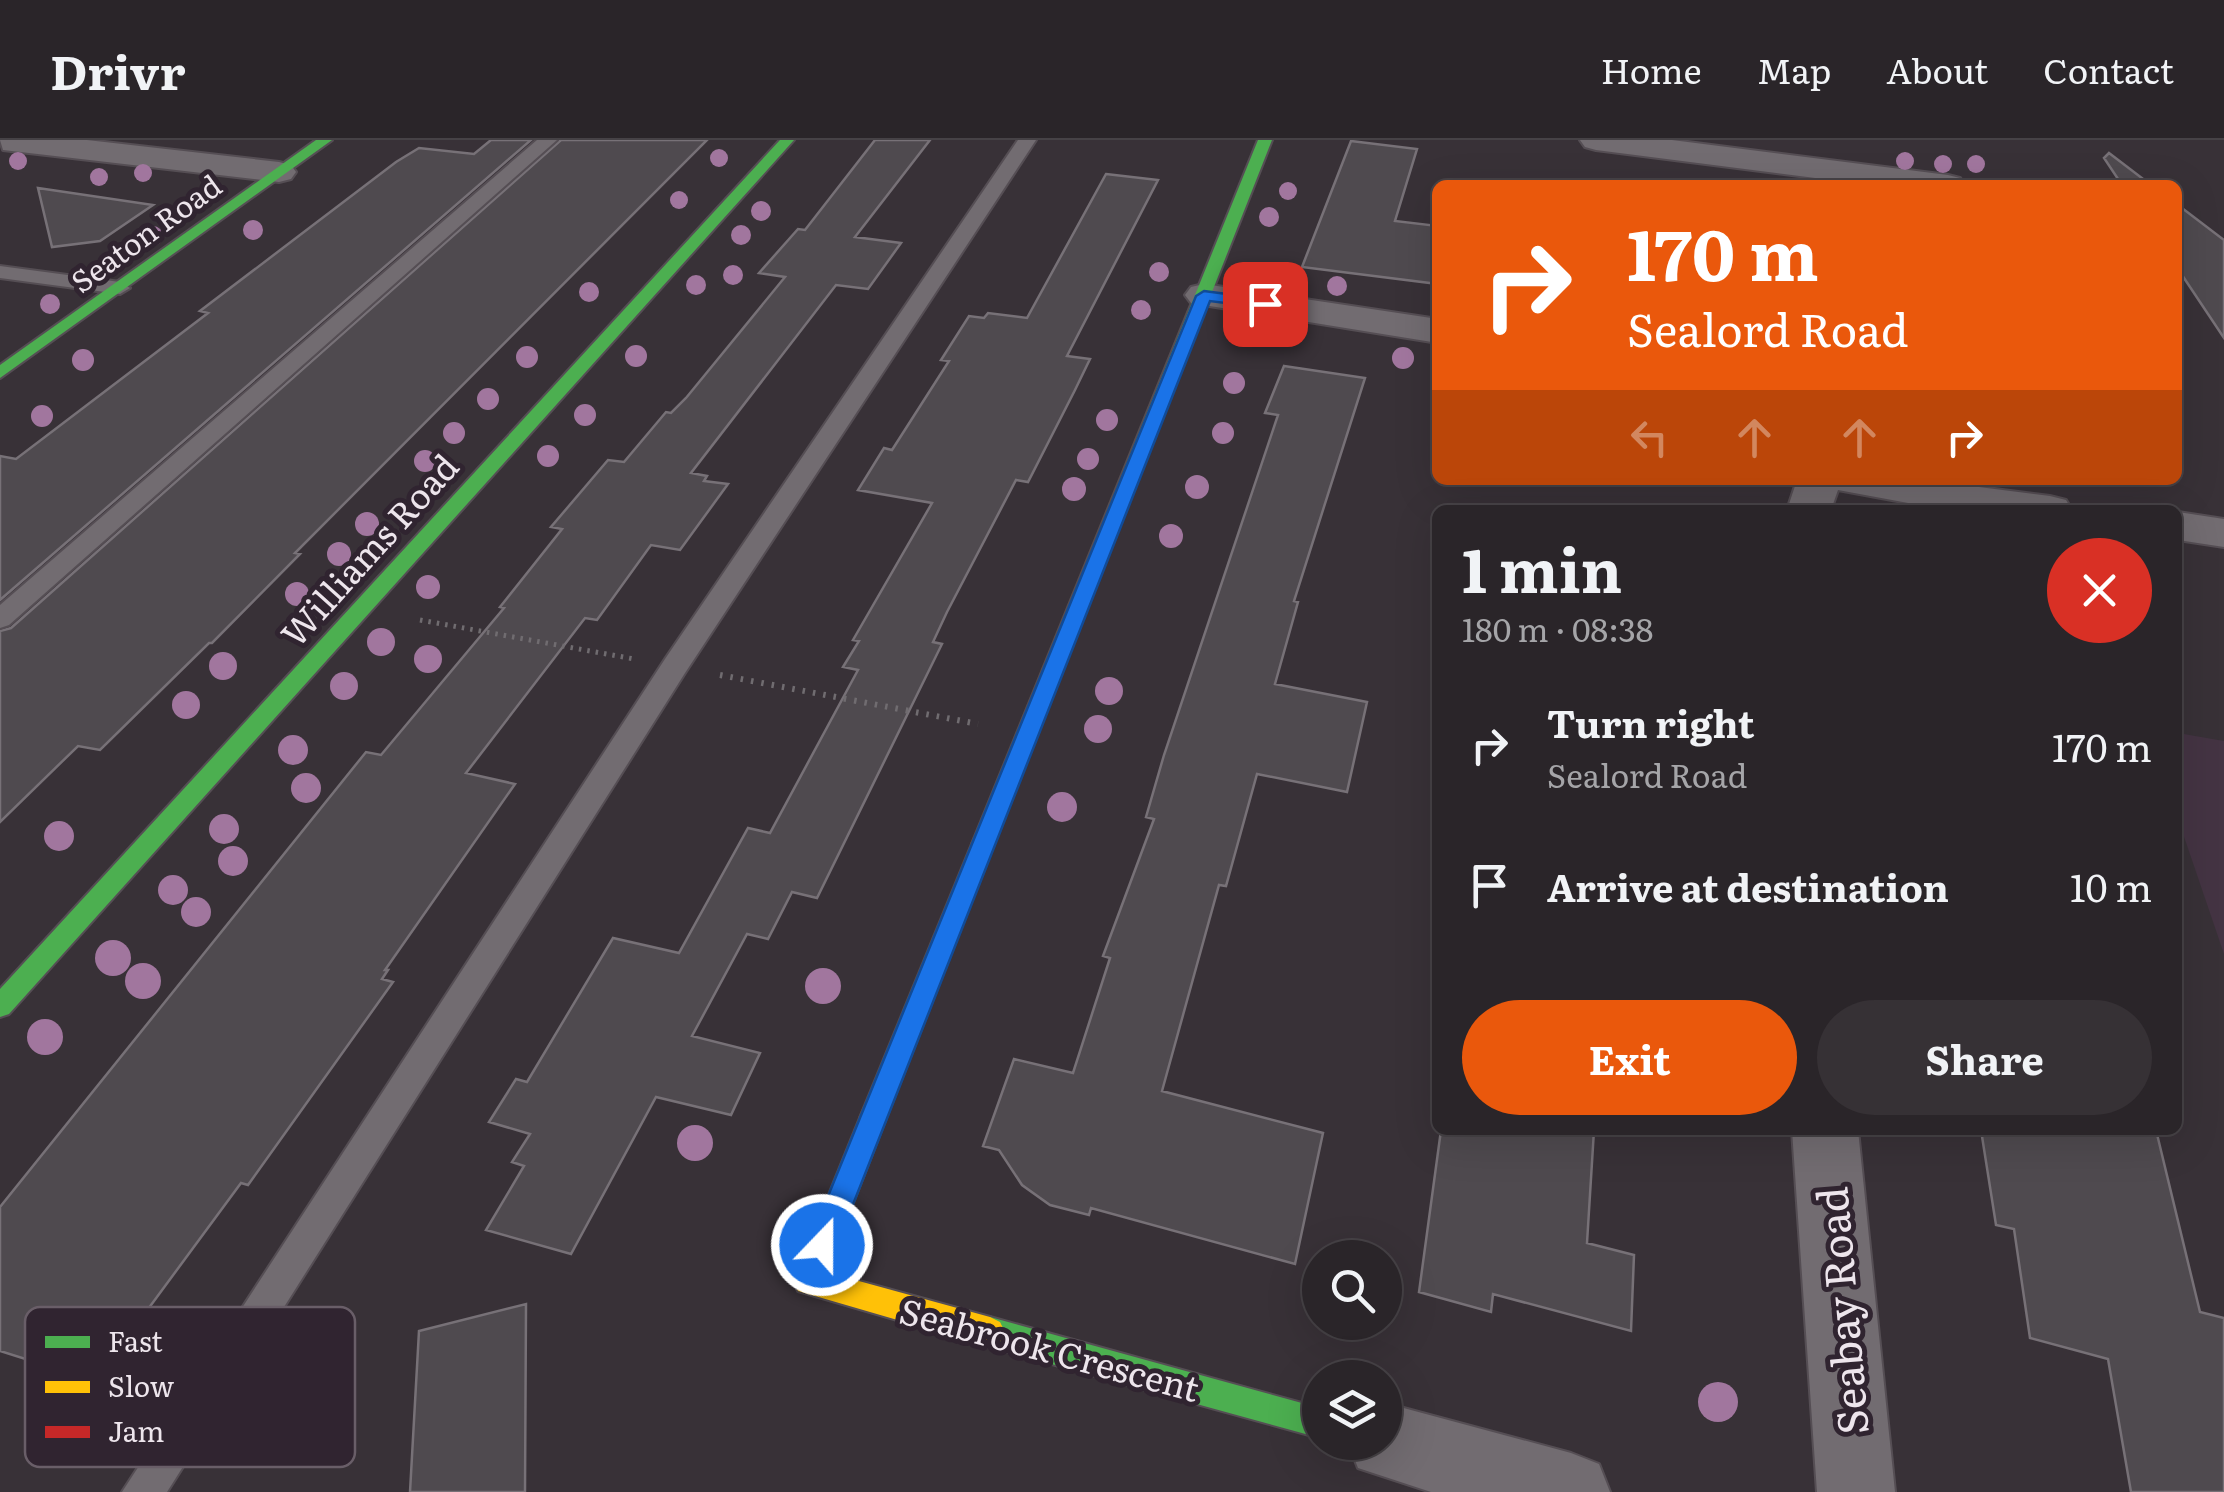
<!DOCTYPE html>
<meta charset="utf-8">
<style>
body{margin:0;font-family:Literata,serif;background:#363135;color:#f1f3f6;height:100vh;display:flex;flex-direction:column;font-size:38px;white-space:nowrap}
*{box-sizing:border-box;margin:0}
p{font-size:32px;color:#a5a5a8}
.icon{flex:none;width:55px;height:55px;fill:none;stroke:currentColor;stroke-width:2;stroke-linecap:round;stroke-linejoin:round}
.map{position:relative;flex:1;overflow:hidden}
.sheet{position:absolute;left:1432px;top:365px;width:750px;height:630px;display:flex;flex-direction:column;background:#2a2529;border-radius:15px;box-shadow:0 10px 40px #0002,0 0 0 2px #464246}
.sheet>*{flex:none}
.hud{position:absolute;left:1432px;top:40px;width:750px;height:305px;border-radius:15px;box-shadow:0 10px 40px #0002,0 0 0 2px #464246;background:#ea580c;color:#fff;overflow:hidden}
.buttons{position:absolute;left:1302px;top:1100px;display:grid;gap:20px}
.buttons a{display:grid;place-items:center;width:100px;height:100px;border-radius:50%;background:#2a2529;box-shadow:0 10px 40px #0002,0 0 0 2px #464246;font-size:50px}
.pin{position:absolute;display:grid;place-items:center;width:85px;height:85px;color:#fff;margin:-42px;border-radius:20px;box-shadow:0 5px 15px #0006}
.me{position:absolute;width:110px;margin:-55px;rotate:22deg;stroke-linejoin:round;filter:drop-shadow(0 0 8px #0008)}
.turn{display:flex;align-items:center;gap:35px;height:210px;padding:0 30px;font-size:45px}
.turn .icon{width:130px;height:130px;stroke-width:2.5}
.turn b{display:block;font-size:70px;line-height:85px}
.lanes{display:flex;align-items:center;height:95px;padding:0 30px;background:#0003;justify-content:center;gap:50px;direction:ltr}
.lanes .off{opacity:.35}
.round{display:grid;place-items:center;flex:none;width:105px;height:105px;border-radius:52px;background:#363135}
.overview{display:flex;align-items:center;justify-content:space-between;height:170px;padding:0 30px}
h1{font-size:60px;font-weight:700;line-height:75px}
.cta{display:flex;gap:20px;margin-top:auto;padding:20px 30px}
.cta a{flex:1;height:115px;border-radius:60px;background:#ea580c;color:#fff;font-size:40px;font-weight:700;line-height:115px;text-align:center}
.cta a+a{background:#363135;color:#f1f3f6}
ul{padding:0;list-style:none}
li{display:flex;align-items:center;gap:30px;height:140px;padding:0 30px}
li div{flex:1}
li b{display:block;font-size:38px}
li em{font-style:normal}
header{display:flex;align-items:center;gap:60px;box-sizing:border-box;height:140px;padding:0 50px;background:#2a2529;border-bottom:2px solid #464246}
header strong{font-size:48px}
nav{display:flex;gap:55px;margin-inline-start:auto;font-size:35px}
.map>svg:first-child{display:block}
</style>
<header>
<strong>Drivr</strong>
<nav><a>Home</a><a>Map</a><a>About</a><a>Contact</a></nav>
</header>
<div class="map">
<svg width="2224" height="1352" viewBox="0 0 2224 1352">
<rect width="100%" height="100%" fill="#383137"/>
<path fill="#443443" d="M2178,593L2224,601V814L2178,679Z"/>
<path fill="#4f4a4f" stroke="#777177" stroke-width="2.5" d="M491,0H531L0,460V316L16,319L208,173L200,171L396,22L419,8L474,14Z
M561,0H707L295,413L300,414L212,503H209L100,610L78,606L0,682V491L11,488Z
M875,0H930L855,97L901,103L868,149L836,145L691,333L707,336L704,341L728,344L680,410L651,405L597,480L585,478L466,633L515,644L385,830H388L382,839L393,842L248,1045L241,1043L95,1241L0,1211V1067L366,612L381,615L504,468L500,467L562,389L551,387L608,320L624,322L666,272L671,273L686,258L785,137L759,133L798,89L805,90Z
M1351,1L1417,9L1395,81L1438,86V144L1302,127Z
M2109,13L2151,45H2122L2104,18Z
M1106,34L1158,40L1067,216L1090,219L1075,250L1028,342L1016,340L947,472L933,502L942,504L817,758L792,752L768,799L747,794L692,896L760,913L731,975L656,957L571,1114L486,1090L524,1026L512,1022L530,994L489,982L516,939L527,942L613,798L679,813L748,688L770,693L858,530L843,527L859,501L853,500L932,363L858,350L884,308L892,310L949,221L941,220L969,176L984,178L988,173L1027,178Z
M38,48L153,65L100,101L52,107Z
M2178,65L2224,100V198L2178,129Z
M1284,226L1365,238L1294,461L1298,462L1275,544L1367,562L1347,652L1257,634L1226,746L1219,745L1162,951L1323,993L1295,1124L1091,1068L1089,1075L1050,1065L1022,1045L999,1010L983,1006L1014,919L1073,933L1110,818L1103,816L1154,679L1146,677L1164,615L1278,275L1265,273Z
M1441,990H1594L1587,1103L1634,1115L1631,1191L1493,1154L1491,1172L1419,1152Z
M1981,990H2156L2200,1172L2224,1178V1352H2131L2108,1219L2030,1198L2014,1089L1996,1085Z
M526,1164L525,1352H410L419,1191Z"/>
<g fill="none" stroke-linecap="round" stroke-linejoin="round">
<g stroke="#554e54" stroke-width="4">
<path id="lane" d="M537,0H557L9,485L0,488V465Z
M1018,0H1036L685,533L167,1352H122L665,519Z
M0,126L120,142L130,148L120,154L0,138Z"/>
</g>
<g stroke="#554e54" stroke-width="4">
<path id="street" d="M0,0H87L279,22L291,25L296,32L291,39L279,42L3,10Z
M1580,0H1672L1948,35L1960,38L1965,45H1870L1596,10L1585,7Z
M1204,144L1438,179V203L1191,163L1185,155L1191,147Z
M1797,340H1924L2050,356L2066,360L2072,370H1946L1838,350L1831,370H1787Z
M2178,372L2224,379V407L2178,400Z
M1792,990H1858L1895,1352H1817Z
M1385,1263L1571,1313L1599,1324L1610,1352H1431L1358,1328L1348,1302H1385Z"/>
</g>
<g stroke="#554e54" stroke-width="4">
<path id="fast" d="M316,0H332L0,238V225Z
M780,0H794L9,874L0,877V849Z
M1258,0H1272L994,704L991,710H975L972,704Z
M990,1177L1320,1268V1298L990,1207L980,1202L975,1192L980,1182Z"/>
</g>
<g stroke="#554e54" stroke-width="4">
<path id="slow" d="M873,966L882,969L886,978L826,1132L990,1177L1000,1182L1005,1192L1000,1202L990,1207L798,1151L794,1141L860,978L864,969Z"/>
</g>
<g stroke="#554e54" stroke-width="4">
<path id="jam" d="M983,695L991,698L994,704L886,978L882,987L873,990L864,987L860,978L972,704L975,698Z"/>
</g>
<path stroke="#706c70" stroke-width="5" stroke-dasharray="2.5 6" stroke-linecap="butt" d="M420,480L634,519"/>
<path stroke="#706c70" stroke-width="6" stroke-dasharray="2.5 8" stroke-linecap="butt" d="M720,535L978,584"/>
<use href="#lane" fill="#726c71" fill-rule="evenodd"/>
<use href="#street" fill="#726c71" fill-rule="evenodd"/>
<use href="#fast" fill="#4caf50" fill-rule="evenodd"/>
<use href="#slow" fill="#ffc107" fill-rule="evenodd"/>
<use href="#jam" fill="#c62828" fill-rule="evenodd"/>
</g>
<g fill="#a1769e">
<circle cx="719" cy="18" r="9"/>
<circle cx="18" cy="21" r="9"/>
<circle cx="1905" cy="21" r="9"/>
<circle cx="1943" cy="24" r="9"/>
<circle cx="1976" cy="24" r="9"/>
<circle cx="143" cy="33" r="9"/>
<circle cx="99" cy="37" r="9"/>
<circle cx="1288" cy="51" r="9"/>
<circle cx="679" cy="60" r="9"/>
<circle cx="192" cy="64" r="9"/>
<circle cx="761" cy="71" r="10"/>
<circle cx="1269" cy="77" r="10"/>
<circle cx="253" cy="90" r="10"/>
<circle cx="741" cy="95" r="10"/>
<circle cx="153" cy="96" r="10"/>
<circle cx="110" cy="125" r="10"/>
<circle cx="1159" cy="132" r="10"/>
<circle cx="1274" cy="132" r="10"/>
<circle cx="733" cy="135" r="10"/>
<circle cx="696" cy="145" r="10"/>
<circle cx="1337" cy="146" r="10"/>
<circle cx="589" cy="152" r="10"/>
<circle cx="50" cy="164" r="10"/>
<circle cx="1141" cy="170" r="10"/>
<circle cx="636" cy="216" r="11"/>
<circle cx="527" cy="217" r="11"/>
<circle cx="1403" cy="218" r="11"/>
<circle cx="83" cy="220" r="11"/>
<circle cx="1234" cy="243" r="11"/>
<circle cx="488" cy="259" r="11"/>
<circle cx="585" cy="275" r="11"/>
<circle cx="42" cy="276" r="11"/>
<circle cx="1107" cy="280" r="11"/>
<circle cx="454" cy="293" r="11"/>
<circle cx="1223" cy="293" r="11"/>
<circle cx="548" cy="316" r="11"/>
<circle cx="1088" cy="319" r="11"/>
<circle cx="425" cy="321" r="11"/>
<circle cx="1197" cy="347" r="12"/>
<circle cx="1074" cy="349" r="12"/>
<circle cx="367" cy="384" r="12"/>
<circle cx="1171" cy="396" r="12"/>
<circle cx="339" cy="414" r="12"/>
<circle cx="428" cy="447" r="12"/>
<circle cx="297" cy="454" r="12"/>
<circle cx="381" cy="502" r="14"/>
<circle cx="428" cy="519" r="14"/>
<circle cx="223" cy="526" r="14"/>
<circle cx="344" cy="546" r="14"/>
<circle cx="1109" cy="551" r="14"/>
<circle cx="186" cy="565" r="14"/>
<circle cx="1098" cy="589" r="14"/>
<circle cx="293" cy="610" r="15"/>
<circle cx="306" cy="648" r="15"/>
<circle cx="1062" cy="667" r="15"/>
<circle cx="224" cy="689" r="15"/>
<circle cx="59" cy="696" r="15"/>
<circle cx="233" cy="721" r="15"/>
<circle cx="173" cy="750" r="15"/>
<circle cx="196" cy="772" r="15"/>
<circle cx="113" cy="818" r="18"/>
<circle cx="143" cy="841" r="18"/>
<circle cx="823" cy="846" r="18"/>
<circle cx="45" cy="897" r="18"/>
<circle cx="695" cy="1003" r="18"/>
<circle cx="1718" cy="1262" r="20"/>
</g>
<path fill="#1a73e8" stroke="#114b97" stroke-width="2.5" d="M1204,151L1265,159L1273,164L1265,168L1210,161L837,1105L833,1115L822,1119L812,1115L808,1105L1196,156Z"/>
<g text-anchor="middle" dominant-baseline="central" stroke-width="10" stroke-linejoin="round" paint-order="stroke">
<g font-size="30" fill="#ede5ec" stroke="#302430">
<text transform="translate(145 92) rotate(-36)">Seaton Road</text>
</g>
<g font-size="35" fill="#ede5ec" stroke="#302430">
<text transform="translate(368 409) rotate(-48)">Williams Road</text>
<text transform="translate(1050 1208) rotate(15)">Seabrook Crescent</text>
</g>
<g font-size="42" fill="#ede5ec" stroke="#302430">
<text transform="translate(1840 1171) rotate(-95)">Seabay Road</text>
</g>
</g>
<rect x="25" y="1167" width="330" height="160" rx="15" fill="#302430" stroke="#695e68" stroke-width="2.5"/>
<rect x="45" y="1196" width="45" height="12" fill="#4caf50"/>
<rect x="45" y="1241" width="45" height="12" fill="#ffc107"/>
<rect x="45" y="1286" width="45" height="12" fill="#c62828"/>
<g font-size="28" fill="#ede5ec">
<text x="108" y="1212">Fast</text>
<text x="108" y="1257">Slow</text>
<text x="108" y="1302">Jam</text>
</g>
</svg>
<div class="buttons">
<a><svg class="icon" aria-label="search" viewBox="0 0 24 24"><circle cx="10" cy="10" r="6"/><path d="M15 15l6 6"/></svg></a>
<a><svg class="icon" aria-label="layers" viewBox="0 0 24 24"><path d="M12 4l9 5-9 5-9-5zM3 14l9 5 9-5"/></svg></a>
</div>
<div class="pin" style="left:1265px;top:164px;background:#d93025"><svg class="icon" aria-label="arrive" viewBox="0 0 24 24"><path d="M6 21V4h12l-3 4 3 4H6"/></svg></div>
<svg class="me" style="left:822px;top:1105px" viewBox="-20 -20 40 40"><circle r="17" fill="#1a73e8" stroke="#fff" stroke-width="3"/><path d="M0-11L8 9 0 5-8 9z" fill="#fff"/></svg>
<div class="hud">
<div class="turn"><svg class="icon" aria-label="right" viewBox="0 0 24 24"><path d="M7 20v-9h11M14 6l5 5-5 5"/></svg><div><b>170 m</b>Sealord Road</div></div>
<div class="lanes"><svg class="icon off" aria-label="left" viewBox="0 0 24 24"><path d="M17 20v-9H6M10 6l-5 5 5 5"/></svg><svg class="icon off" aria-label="ahead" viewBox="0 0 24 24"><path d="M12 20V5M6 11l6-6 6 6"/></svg><svg class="icon off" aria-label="ahead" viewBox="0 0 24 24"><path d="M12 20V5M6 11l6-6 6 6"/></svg><svg class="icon" aria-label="right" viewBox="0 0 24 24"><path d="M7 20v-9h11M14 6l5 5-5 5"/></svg></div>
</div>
<section class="sheet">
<div class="overview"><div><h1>1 min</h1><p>180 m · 08:38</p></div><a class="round" style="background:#d93025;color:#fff"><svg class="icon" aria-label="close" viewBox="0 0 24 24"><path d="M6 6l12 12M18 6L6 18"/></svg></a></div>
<ul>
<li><svg class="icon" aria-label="right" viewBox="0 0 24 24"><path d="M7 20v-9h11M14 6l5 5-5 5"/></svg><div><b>Turn right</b><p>Sealord Road</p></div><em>170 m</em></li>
<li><svg class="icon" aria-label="arrive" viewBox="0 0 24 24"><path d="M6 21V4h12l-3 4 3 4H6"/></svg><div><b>Arrive at destination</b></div><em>10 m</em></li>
</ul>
<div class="cta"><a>Exit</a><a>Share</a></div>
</section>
</div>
